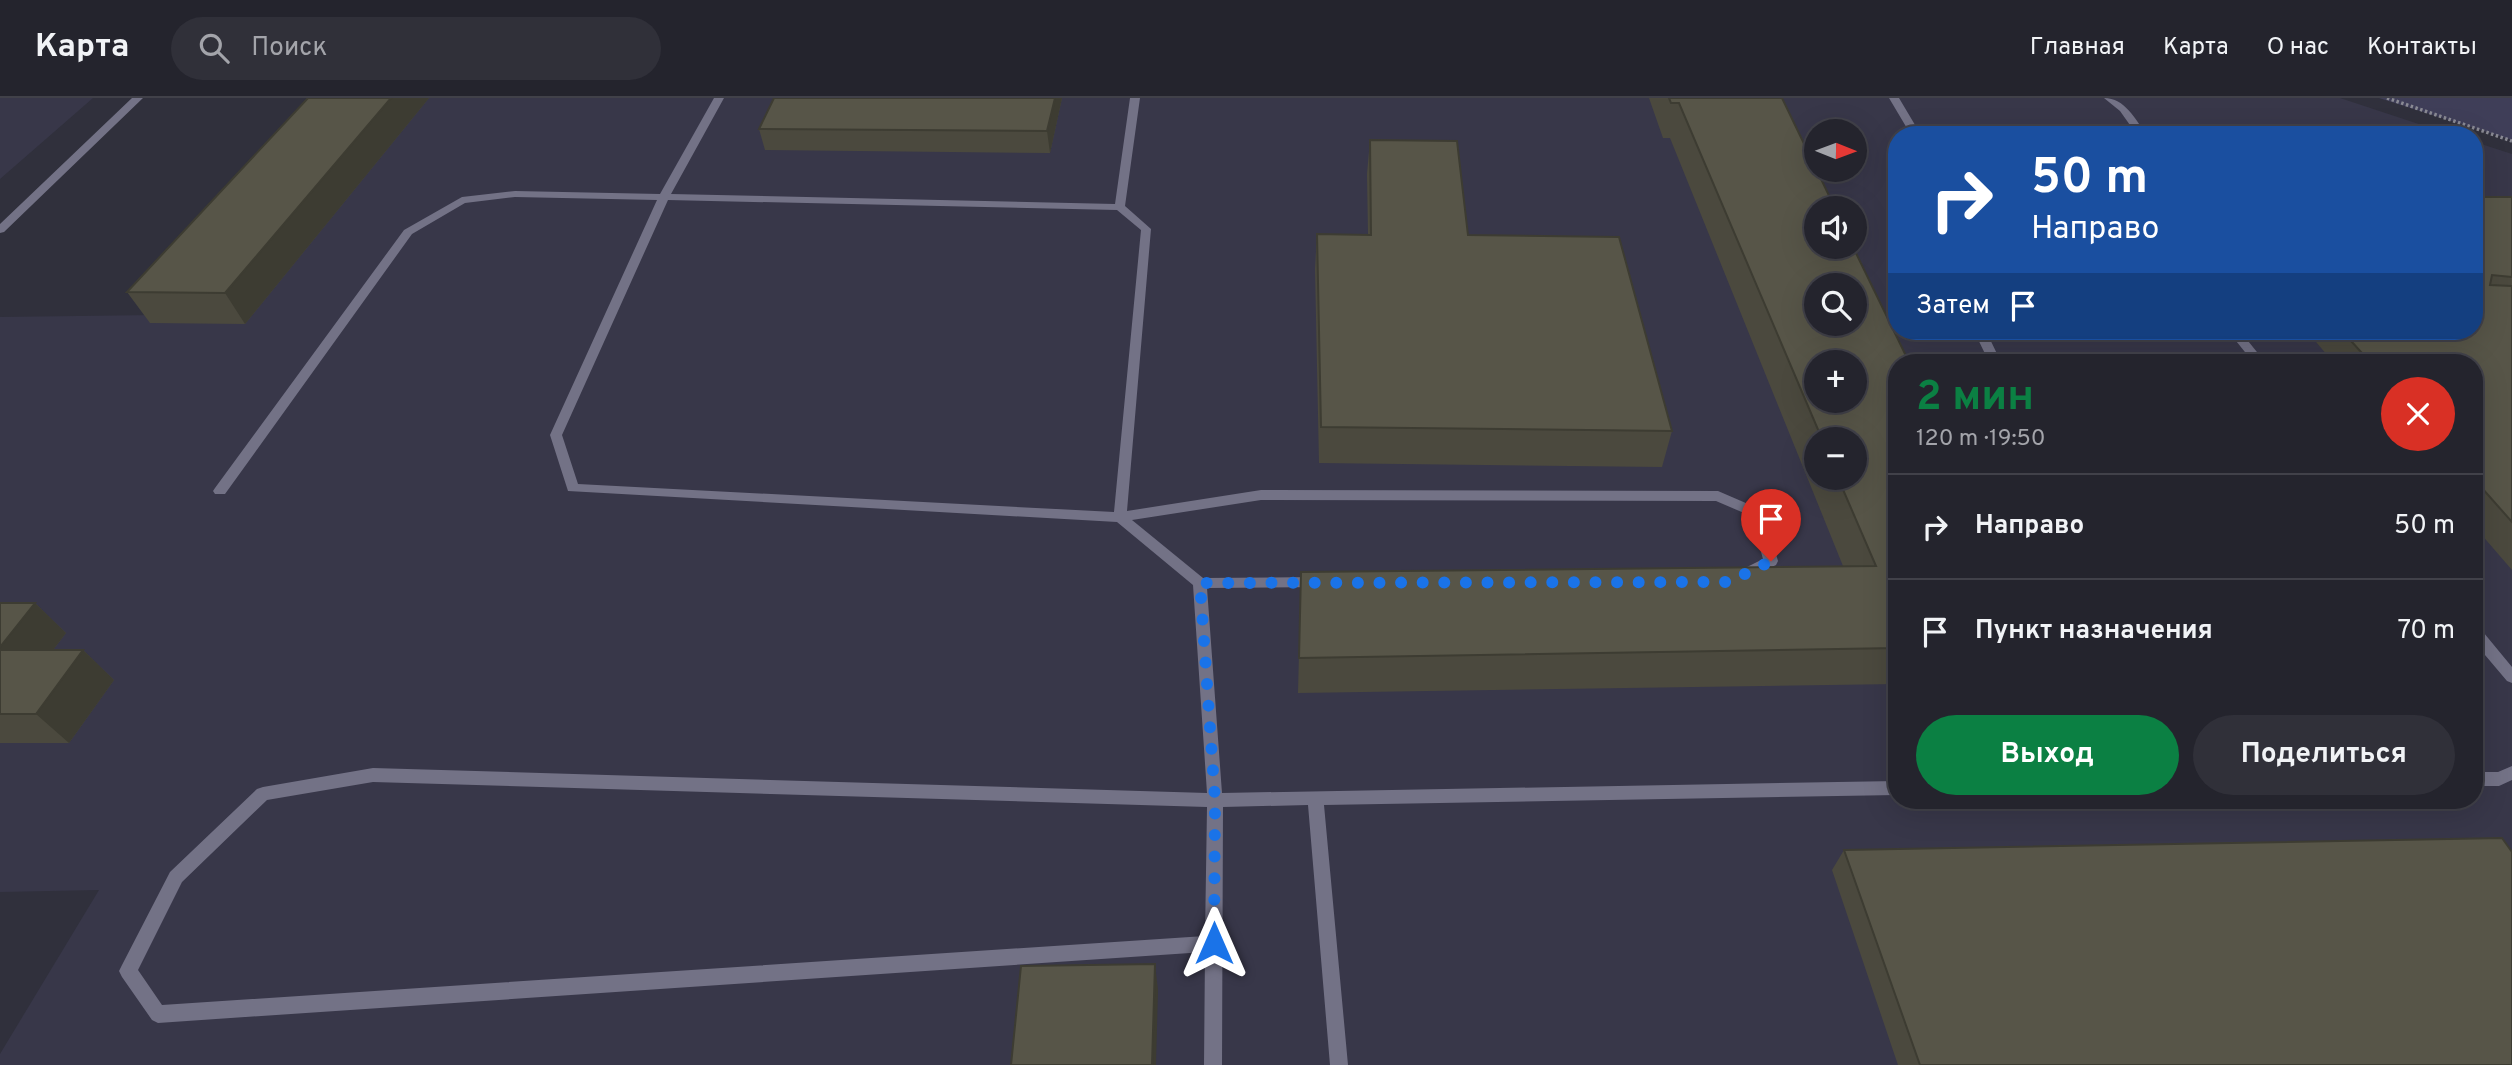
<!DOCTYPE html>
<html lang="ru">
<meta charset="utf-8">
<style>
body{margin:0;font-family:Overpass,sans-serif;background:#303039;color:#f1f3f6;height:100vh;display:flex;flex-direction:column;font-size:26px;white-space:nowrap}
*{box-sizing:border-box;margin:0}
p{font-size:23px;color:#a3a4aa}
.icon{flex:none;width:38px;height:38px;fill:none;stroke:currentColor;stroke-width:2;stroke-linecap:round;stroke-linejoin:round}
.map{position:relative;flex:1;overflow:hidden}
.details{position:absolute;left:1888px;top:256px;width:595px;height:455px;display:flex;flex-direction:column;background:#24242d;border-radius:28px;box-shadow:0 7px 28px #0002,0 0 0 2px #414149}
.details>*{flex:none}
.hud{position:absolute;left:1888px;top:28px;width:595px;height:214px;border-radius:28px;box-shadow:0 7px 28px #0002,0 0 0 2px #414149;background:#1a4fa0;color:#fff;overflow:hidden}
.needle{width:46px;rotate:91deg}
.buttons{position:absolute;left:1804px;top:21px;display:grid;gap:14px}
.buttons a{display:grid;place-items:center;width:63px;height:63px;border-radius:50%;background:#24242d;box-shadow:0 7px 28px #0002,0 0 0 2px #414149;font-size:35px}
.pin{position:absolute;display:grid;place-items:center;width:60px;height:60px;color:#fff;margin:-72px -30px;border-radius:50% 50% 50% 0;rotate:-45deg;box-shadow:0 0 7px #0007}
.pin .icon{rotate:45deg}
.me{position:absolute;width:77px;margin:-38px;rotate:0deg;stroke-linejoin:round;filter:drop-shadow(0 0 5px #0008)}
.turn{display:flex;align-items:center;gap:24px;height:147px;padding:0 28px;font-size:32px}
.turn .icon{width:91px;height:91px;stroke-width:2.5}
.turn b{display:block;font-size:49px;line-height:60px}
.then{display:flex;align-items:center;height:66px;padding:0 28px;background:#0003;gap:14px;font-size:26px}
.round{display:grid;place-items:center;flex:none;width:74px;height:74px;border-radius:37px;background:#303039}
.headline{display:flex;align-items:center;justify-content:space-between;height:119px;padding:0 28px}
h1{font-size:42px;font-weight:700;line-height:52px;color:#0b8043}
.cta{display:flex;gap:14px;margin-top:auto;padding:14px 28px}
.cta a{flex:1;height:80px;border-radius:42px;background:#0b8043;color:#fff;font-size:28px;font-weight:700;line-height:80px;text-align:center}
.cta a+a{background:#303039;color:#f1f3f6}
ul{padding:0;list-style:none}
li{display:flex;align-items:center;gap:21px;height:105px;padding:0 28px;border-top:2px solid #414149}
li div{flex:1}
li b{display:block;font-size:26px}
li em{font-style:normal}
header{display:flex;align-items:center;gap:42px;box-sizing:border-box;height:98px;padding:0 35px;background:#24242d;border-bottom:2px solid #414149}
header strong{font-size:33px}
nav{display:flex;gap:38px;margin-inline-start:auto;font-size:24px}
.search{width:490px;height:63px;background:#303039;display:flex;align-items:center;gap:18px;box-sizing:border-box;padding:0 24px;border-radius:38px;color:#a3a4aa;font-size:26px}
.map>svg:first-child{display:block}
</style>
<header>
<strong>Карта</strong>
<div class="search"><svg class="icon" aria-label="search" viewBox="0 0 24 24"><circle cx="10" cy="10" r="6"/><path d="M15 15l6 6"/></svg>Поиск</div>
<nav><a>Главная</a><a>Карта</a><a>О нас</a><a>Контакты</a></nav>
</header>
<div class="map">
<svg width="2512" height="967" viewBox="0 0 2512 967">
<rect width="100%" height="100%" fill="#30303c"/>
<path fill="#383749" fill-rule="evenodd" d="M0,0H93L0,81Z
M351,0H2340L2452,37H1897V233H2474L2475,44L2512,56V967H0V956L99,792L0,794V219L157,217ZM1816,33H1855V72H1816ZM1816,110H1855V149H1816ZM1816,187H1855V226H1816ZM1816,264H1855V303H1816ZM1897,264H2474V702H1897ZM1816,341H1855V380H1816Z"/>
<path fill="#3f3e58" d="M2379,0H2512V42Z"/>
<g fill="none" stroke-linecap="round" stroke-linejoin="round">
<path stroke="#898993" stroke-width="3.5" stroke-dasharray="2.5 2.5" stroke-linecap="butt" d="M2387,0L2512,43"/>
<path fill="#737286" fill-rule="evenodd" d="M132,0H143L4,134L0,135V126Z
M714,0H724L671,96L1115,106L1130,0H1140L1125,108L1151,131L1127,413L1261,392L1718,393L1762,412L1764,415L1778,463L1776,467L1742,483L1735,478L1737,474L1763,461L1751,418L1716,403L1261,402L1132,422L1203,480L1320,479L1327,484L1320,489L1207,490L1222,695L1897,683V697L1324,707L1348,967H1330L1308,707L1223,709L1222,967H1204L1205,854L158,925L152,922L122,879L119,873L122,867L170,774L257,691L263,689L373,670L1207,695L1193,487L1117,424L568,393L550,337L657,102L515,99L465,105L412,136L225,396H215L213,393L215,390L404,132L462,99L515,93L660,96ZM668,102L1117,112L1141,132L1114,414L578,386L562,337ZM373,684L1207,709L1205,838L162,907L138,872L182,784L267,702Z
M1889,0H1899L1921,37H1911Z
M2104,0C2125,0 2135,21 2147,37H2137L2120,13Z
M1974,233H1986L2001,264H1989Z
M2228,233H2240L2265,264H2253Z
M2474,528L2479,529L2512,569V585L2507,583L2474,544Z
M2512,668V682L2499,688H2474V674H2498Z"/>
</g>
<path fill="#4b493e" fill-rule="evenodd" d="M308,0H429L245,226L150,225L127,194Z
M774,0H1062L1050,55L765,52L759,31Z
M1649,0H1782L1897,264V586L1298,595L1301,474L1843,468L1670,40H1663ZM1816,341H1855V380H1816Z
M1370,42L1468,137L1672,333L1662,369L1319,365L1315,171L1317,136H1368L1367,76Z
M2512,99V472L2474,428V264H2333L2311,238L2314,233H2474Z
M0,505H35L66,535L53,552H83L114,582L69,645H0Z
M1844,752L2512,967H1898L1832,772Z"/>
<path fill="#3d3c32" d="M391,0H429L245,226L225,195Z
M1055,0H1062L1050,55L1047,33Z
M35,505L66,535L30,582L0,554V549Z
M83,552L114,582L69,645L36,616Z
M1155,866L1158,892L1156,967H1152Z"/>
<path fill="#575548" stroke="#3d3c32" stroke-width="2" fill-rule="evenodd" d="M308,0H391L225,195L127,194Z
M774,0H1055L1047,33L759,31Z
M1669,0H1782L1835,110H1816V149H1853L1909,264H1897V550L1299,560L1301,474L1876,468L1838,380H1855V341H1822L1679,5H1671ZM1816,187H1855V226H1816ZM1816,264H1855V303H1816Z
M1370,42L1457,43L1468,137L1619,139L1672,333L1321,329L1317,136L1371,137Z
M2474,99H2512V179L2492,177L2490,187L2512,188V424L2474,381V264H2370L2342,233H2474Z
M0,505H35L0,549Z
M0,552H83L36,616H0Z
M2502,740L2512,754V967H1920L1844,752Z
M1155,866L1152,967H1011L1021,868Z"/>
<g fill="none" stroke-linecap="round" stroke-linejoin="round">
<path stroke="#1a73e8" stroke-width="12" stroke-dasharray="0 21.6" d="M1214,845L1215,702L1200,485L1729,484L1771,463"/>
</g>
</svg>
<div class="buttons">
<a><svg class="needle" viewBox="-14 -14 28 28"><path d="M0-13l5 13h-10z" fill="#e53935"/><path d="M0 13l5-13h-10z" fill="#a3a4aa"/></svg></a>
<a><svg class="icon" aria-label="sound" viewBox="0 0 24 24"><path d="M4 9h4l5-4v14l-5-4H4zM17 9q2 3 0 6"/></svg></a>
<a><svg class="icon" aria-label="search" viewBox="0 0 24 24"><circle cx="10" cy="10" r="6"/><path d="M15 15l6 6"/></svg></a>
<a>+</a>
<a>−</a>
</div>
<div class="pin" style="left:1771px;top:463px;background:#d93025"><svg class="icon" aria-label="arrive" viewBox="0 0 24 24"><path d="M6 21V4h12l-3 4 3 4H6"/></svg></div>
<svg class="me" style="left:1214px;top:845px" viewBox="-20 -20 40 40"><path d="M0-17L14 15 0 8-14 15z" fill="#1a73e8" stroke="#fff" stroke-width="4"/></svg>
<div class="hud">
<div class="turn"><svg class="icon" aria-label="right" viewBox="0 0 24 24"><path d="M7 20v-9h11M14 6l5 5-5 5"/></svg><div><b>50 m</b>Направо</div></div>
<div class="then">Затем<svg class="icon" aria-label="arrive" viewBox="0 0 24 24"><path d="M6 21V4h12l-3 4 3 4H6"/></svg></div>
</div>
<section class="details">
<div class="headline"><div><h1>2 мин</h1><p>120 m · 19:50</p></div><a class="round" style="background:#d93025;color:#fff"><svg class="icon" aria-label="close" viewBox="0 0 24 24"><path d="M6 6l12 12M18 6L6 18"/></svg></a></div>
<ul>
<li><svg class="icon" aria-label="right" viewBox="0 0 24 24"><path d="M7 20v-9h11M14 6l5 5-5 5"/></svg><div><b>Направо</b></div><em>50 m</em></li>
<li><svg class="icon" aria-label="arrive" viewBox="0 0 24 24"><path d="M6 21V4h12l-3 4 3 4H6"/></svg><div><b>Пункт назначения</b></div><em>70 m</em></li>
</ul>
<div class="cta"><a>Выход</a><a>Поделиться</a></div>
</section>
</div>
